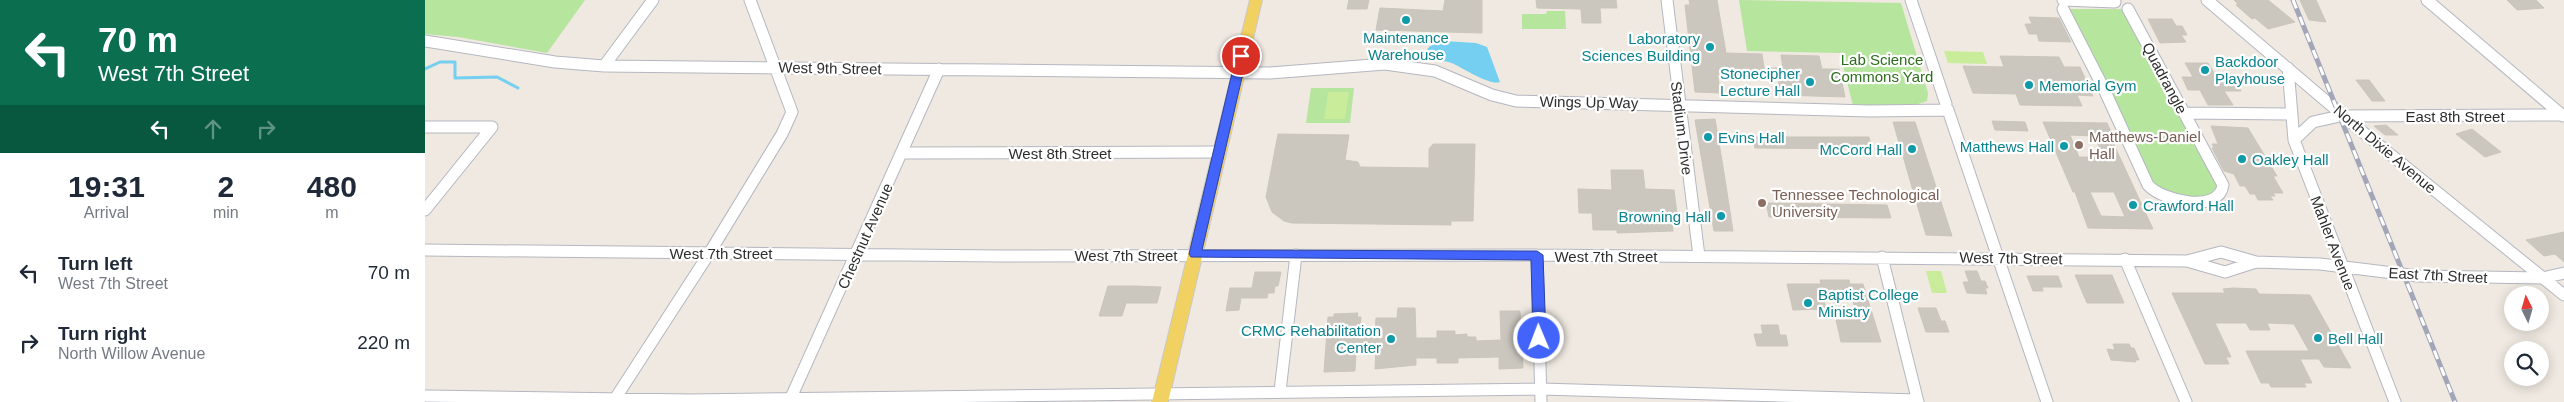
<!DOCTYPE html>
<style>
body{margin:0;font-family:Arial,sans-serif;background:#f6f6f7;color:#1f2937;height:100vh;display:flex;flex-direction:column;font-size:19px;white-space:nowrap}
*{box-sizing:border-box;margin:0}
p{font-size:16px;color:#747a83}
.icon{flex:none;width:28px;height:28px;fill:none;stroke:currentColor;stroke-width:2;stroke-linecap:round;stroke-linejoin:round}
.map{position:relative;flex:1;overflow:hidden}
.side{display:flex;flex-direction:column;background:#fff;width:425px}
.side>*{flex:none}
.hud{background:#0b6e4f;color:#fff;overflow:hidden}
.needle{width:32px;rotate:355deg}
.fabs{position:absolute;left:2079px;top:286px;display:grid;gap:10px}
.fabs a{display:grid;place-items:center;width:45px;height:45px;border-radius:50%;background:#fff;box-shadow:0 2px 12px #0003;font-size:25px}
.pin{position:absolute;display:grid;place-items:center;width:42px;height:42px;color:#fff;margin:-21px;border:2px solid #fff;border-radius:50%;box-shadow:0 1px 5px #0007}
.me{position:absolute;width:55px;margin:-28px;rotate:359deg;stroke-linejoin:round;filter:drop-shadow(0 0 4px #0008)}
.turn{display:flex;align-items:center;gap:18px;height:105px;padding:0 15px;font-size:22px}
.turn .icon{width:65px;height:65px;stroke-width:2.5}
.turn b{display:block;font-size:35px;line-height:42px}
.lanes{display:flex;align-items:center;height:48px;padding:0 15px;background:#0003;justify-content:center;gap:25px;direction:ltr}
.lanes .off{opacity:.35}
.eta{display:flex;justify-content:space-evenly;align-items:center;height:85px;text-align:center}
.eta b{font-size:30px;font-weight:700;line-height:35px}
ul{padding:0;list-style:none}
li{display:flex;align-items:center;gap:15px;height:70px;padding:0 15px}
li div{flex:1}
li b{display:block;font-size:19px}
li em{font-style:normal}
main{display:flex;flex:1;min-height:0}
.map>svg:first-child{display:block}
</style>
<main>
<section class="side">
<div class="hud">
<div class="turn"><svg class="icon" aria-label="left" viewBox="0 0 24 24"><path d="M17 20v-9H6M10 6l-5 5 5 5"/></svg><div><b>70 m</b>West 7th Street</div></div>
<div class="lanes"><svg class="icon" aria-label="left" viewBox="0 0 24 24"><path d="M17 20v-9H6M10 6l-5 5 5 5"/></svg><svg class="icon off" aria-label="ahead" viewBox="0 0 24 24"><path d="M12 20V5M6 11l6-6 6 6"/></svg><svg class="icon off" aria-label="right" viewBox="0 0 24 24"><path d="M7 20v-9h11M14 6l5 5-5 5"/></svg></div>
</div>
<div class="eta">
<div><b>19:31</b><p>Arrival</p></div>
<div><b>2</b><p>min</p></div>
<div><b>480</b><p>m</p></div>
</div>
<ul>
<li><svg class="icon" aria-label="left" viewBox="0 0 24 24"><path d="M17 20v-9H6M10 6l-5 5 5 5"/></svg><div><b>Turn left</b><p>West 7th Street</p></div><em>70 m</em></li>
<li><svg class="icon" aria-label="right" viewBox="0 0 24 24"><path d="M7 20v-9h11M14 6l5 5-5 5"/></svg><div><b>Turn right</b><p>North Willow Avenue</p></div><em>220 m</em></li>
</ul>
</section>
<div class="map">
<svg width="2139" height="402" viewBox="0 0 2139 402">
<rect width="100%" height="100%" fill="#efe9e1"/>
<path fill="#b6e59e" d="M0,0H160L122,53L33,37L0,34Z
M1314,0L1476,3L1503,93L1502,101L1490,105L1428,106L1415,53L1322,51Z
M1638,9H1703L1798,185L1784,201L1728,190Z
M1122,11H1140L1141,29H1097V14H1121Z
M886,88H929L925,123H881Z"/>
<path fill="#c9ec9a" d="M1519,51L1558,52L1562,64L1523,63Z
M903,92H924L920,119H899Z
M1501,271H1516L1522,293H1507Z"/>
<path fill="#75cff0" d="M1019,41L1051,43L1062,47L1075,82C1066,86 1039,69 1029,64C1019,59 1007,63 1000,55C1003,44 1009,44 1019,41Z"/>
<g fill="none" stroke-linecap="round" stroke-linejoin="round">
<path stroke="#75cff0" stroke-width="3" d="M0,69L15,62H30V78L72,77L93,88"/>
</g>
<path fill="#cbc7bf" stroke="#cbc5ba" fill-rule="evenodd" d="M924,0H944L942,9H922Z
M1020,0H1057V33L951,30L955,8L1018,11Z
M1111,0H1191L1192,8H1175L1176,23H1157L1156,9L1112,8Z
M1264,0H1292L1301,53L1337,54L1339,68H1358L1356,55L1394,56L1397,69H1414L1420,97L1356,95L1353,78L1293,77L1295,93L1270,92L1260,5H1265Z
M1809,0H1843L1870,22L1843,29L1830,18L1827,19L1811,5L1813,4Z
M1875,0H1891L1901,22L1884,20Z
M2082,0H2111L2119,8L2092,10Z
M1604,17L1634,18L1646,42L1614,41L1612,34H1604L1600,24H1607Z
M1723,19H1747L1751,26H1757L1762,35H1756L1761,42L1735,43Z
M1575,56L1634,57L1639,67H1655L1668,96L1652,95L1657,106L1595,105L1591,94L1548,93L1538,66L1579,67Z
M1760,63H1783L1792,78H1809L1816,91H1799L1808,105H1783L1775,90H1763L1757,77H1768Z
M1931,80H1944L1960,101H1947Z
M1290,119L1299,173L1308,231H1289L1279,173L1270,120Z
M1567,121L1600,122L1603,131L1570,130Z
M1468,122H1490L1527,236L1501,235Z
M1618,122L1682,123L1688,136H1685L1728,229L1663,228L1650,192H1648ZM1645,135L1669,136L1679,157H1654ZM1665,192H1689L1700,217L1676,216Z
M1961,125L1973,135H1960L1949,126Z
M1786,126L1823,128L1852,176H1848L1858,193H1848L1850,196H1845L1848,200H1833L1830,194H1825L1820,186H1815L1809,174L1799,171L1787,148H1789L1787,144H1793Z
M2047,129L2076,152L2060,157L2031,134Z
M853,134L924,135L920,160L933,162L935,167L1004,168V149L1008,144H1050L1048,221H1026V225L867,223L859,221L847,212L841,197Z
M1328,137H1444L1447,149L1330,148Z
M1186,170H1218L1220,189L1249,190L1252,214H1246L1248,231L1192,233V230H1168L1167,213H1154L1153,189L1187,190Z
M1341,203L1462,205L1466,218L1344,217Z
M2139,232V262L2130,254L2119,256L2101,240Z
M1540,271H1552L1556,281H1560L1563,288H1560L1562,294L1542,293L1538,282H1544Z
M830,272H856L853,286H850L849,293H843L842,298H816L814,310L801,311L805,288H827Z
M1650,275H1687L1699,303H1662Z
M1602,276H1633L1637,287H1617L1618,291H1608Z
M1395,280H1424L1425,284H1438L1456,342H1416L1411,320H1433L1427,297H1398L1401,309L1368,310L1362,284H1396Z
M683,286H711L736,287L732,303H701L697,316H674Z
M1808,288L1831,289L1834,294L1885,295L1926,368L1899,367L1894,359H1875L1887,383H1879L1881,387H1846L1844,383H1836L1821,351H1884L1869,324L1842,323L1845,330H1825L1821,323H1790L1806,357H1801L1804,364H1780L1747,293H1800L1798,289Z
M973,308H990L991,338H1012V331H1030V335L1042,334V337H1051V341L1076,340L1075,311H1095L1098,368L1074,369V357L1033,358V363H1012V358H991V365L950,369L951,350L931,351L930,371L899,372L903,317H909V314L933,313L932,317H936L935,333H950L951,318H972Z
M1493,308H1511L1516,321H1520L1524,332H1501Z
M1336,325H1353L1355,335H1361L1363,346H1332L1329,334H1338Z
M1688,344H1704L1706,348H1709L1714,360H1710L1711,362L1686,360L1682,349L1690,350Z"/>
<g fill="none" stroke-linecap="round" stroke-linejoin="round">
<g stroke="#b4b7c1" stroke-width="13">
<path id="minor" d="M1242,0L1274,256
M1486,0L1521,104
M1638,0L1690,2L1689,0
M1782,0L1934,129L2139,295
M2002,0L2138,116
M1638,9L1678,87L1723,185C1737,201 1794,214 1798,185L1703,9
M0,41L130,62L179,66L845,73L960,64L1010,71L1067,95L1091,101L1445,111L1523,110L1622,402
M179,66L228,0
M1863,68L1869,140L1970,402
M1762,113L1867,114
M0,127H67
M1869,140L1888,122L1915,116L2139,115
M476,153L793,152
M0,210L67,127
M0,250L575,256L1112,255L1762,261
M1796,252L1831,262L1800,272L1762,261Z
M1112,255L1116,402
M1457,257L1493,402
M1700,259L1761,402
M1831,262L1895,264L1993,276L2117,278L2139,273
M855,391L871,255
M0,396L264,400L1116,389L1492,400
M188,402L285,252L357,134L367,112L325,0
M364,402L514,69"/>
</g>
<g stroke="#c9c9c9" stroke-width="2">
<path id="major" d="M825,0H837L743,402H727Z"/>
</g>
<use href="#minor" stroke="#fff" stroke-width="11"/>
<use href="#major" fill="#f2d163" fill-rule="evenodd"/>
<g stroke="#a3a6b8" stroke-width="5">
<path id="rail" d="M1868,0L2030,402"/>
</g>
<use href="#rail" stroke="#fff" stroke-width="3" stroke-dasharray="9" stroke-linecap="butt"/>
</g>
<path fill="#4264fb" stroke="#2b41a3" d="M816,52L822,56L777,250L1112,251L1118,255L1121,338L1119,342H1110L1108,338L1106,260L766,257L764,254L811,56Z"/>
<g fill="#0f9aa8" stroke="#fff" stroke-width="2">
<circle cx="981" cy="20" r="5"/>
<circle cx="1285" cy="47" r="5"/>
<circle cx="1780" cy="70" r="5"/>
<circle cx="1385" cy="82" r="5"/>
<circle cx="1604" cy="85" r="5"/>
<circle cx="1283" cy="137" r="5"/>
<circle cx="1639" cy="146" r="5"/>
<circle cx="1487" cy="149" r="5"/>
<circle cx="1817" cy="159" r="5"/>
<circle cx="1708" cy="205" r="5"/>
<circle cx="1296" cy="216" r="5"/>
<circle cx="1383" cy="303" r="5"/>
<circle cx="1893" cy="338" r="5"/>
<circle cx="966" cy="339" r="5"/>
</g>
<g fill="#8d6e63" stroke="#fff" stroke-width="2">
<circle cx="1654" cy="145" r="5"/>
<circle cx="1337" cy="203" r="5"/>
</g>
<g text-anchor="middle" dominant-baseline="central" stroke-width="4.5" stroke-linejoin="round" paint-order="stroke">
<g font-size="15" fill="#0d838f" stroke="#fff" text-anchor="start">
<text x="981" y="37" text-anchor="middle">Maintenance<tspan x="981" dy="17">Warehouse</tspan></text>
<text x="1275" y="38" text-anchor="end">Laboratory<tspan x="1275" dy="17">Sciences Building</tspan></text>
<text x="1790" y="61">Backdoor<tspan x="1790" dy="17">Playhouse</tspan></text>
<text x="1375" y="73" text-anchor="end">Stonecipher<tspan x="1375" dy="17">Lecture Hall</tspan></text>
<text x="1614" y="85">Memorial Gym</text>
<text x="1293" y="137">Evins Hall</text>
<text x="1629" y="146" text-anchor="end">Matthews Hall</text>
<text x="1477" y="149" text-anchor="end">McCord Hall</text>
<text x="1827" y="159">Oakley Hall</text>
<text x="1718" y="205">Crawford Hall</text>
<text x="1286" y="216" text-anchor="end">Browning Hall</text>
<text x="1393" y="294">Baptist College<tspan x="1393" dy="17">Ministry</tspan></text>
<text x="956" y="330" text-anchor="end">CRMC Rehabilitation<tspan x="956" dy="17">Center</tspan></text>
<text x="1903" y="338">Bell Hall</text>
</g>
<g font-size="15" fill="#2c6e1b" stroke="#fff">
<text x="1457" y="59">Lab Science<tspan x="1457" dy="17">Commons Yard</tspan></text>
</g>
<g font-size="15" fill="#2e2e2e" stroke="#fff">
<text transform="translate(405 68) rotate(1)">West 9th Street</text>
<text transform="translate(1740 78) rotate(62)">Quadrangle</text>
<text transform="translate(1164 102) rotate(1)">Wings Up Way</text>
<text x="2030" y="116">East 8th Street</text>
<text transform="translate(1257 128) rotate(83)">Stadium Drive</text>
<text transform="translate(1960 149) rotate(40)">North Dixie Avenue</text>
<text x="635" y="153">West 8th Street</text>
<text transform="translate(440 236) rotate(-66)">Chestnut Avenue</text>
<text transform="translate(1908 243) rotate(69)">Mahler Avenue</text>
<text x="296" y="253">West 7th Street</text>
<text x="701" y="255">West 7th Street</text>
<text x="1181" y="256">West 7th Street</text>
<text transform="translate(1586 258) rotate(1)">West 7th Street</text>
<text transform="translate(2013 275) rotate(3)">East 7th Street</text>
</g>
<g font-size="15" fill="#785e54" stroke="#fff" text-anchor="start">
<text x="1664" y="136">Matthews-Daniel<tspan x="1664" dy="17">Hall</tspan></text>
<text x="1347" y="194">Tennessee Technological<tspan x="1347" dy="17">University</tspan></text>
</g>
</g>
</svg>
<div class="fabs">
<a><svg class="needle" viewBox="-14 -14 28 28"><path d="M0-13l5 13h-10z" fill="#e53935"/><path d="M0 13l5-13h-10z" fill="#747a83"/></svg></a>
<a><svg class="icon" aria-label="search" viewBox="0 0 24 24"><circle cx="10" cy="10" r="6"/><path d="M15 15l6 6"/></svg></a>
</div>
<div class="pin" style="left:816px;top:56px;background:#d93025"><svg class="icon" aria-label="arrive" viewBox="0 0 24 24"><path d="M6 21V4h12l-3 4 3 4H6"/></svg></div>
<svg class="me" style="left:1114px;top:338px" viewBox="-20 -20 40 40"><circle r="17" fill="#4264fb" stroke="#fff" stroke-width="3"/><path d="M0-11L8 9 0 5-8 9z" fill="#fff"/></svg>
</div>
</main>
